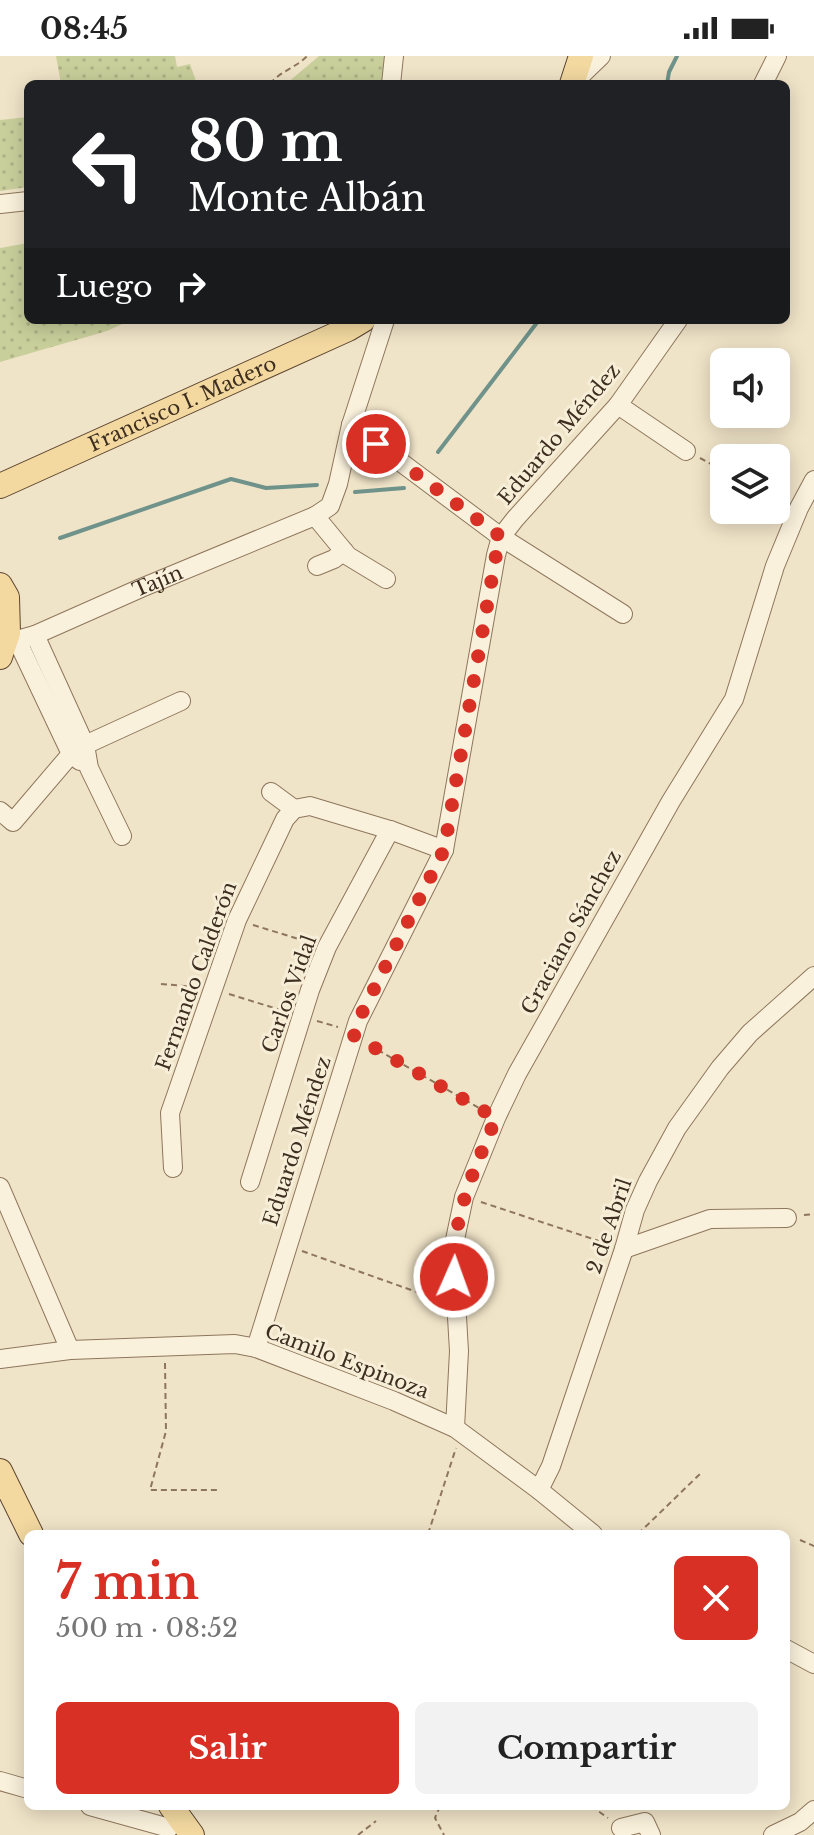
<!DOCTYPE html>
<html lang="es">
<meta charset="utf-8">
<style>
body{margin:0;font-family:"Libre Baskerville",serif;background:#f2f2f2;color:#222;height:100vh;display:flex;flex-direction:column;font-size:30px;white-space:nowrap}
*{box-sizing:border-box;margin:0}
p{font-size:26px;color:#767676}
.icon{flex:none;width:44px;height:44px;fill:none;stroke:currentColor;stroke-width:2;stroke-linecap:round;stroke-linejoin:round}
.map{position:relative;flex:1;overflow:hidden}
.panel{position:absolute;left:24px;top:1474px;width:766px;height:280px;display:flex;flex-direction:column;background:#fff;border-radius:12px;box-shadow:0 4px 20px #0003}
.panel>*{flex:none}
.top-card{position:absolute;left:24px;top:24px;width:766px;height:244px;border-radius:12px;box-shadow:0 4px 20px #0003;background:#202124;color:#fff;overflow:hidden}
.fabs{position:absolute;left:710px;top:292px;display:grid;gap:16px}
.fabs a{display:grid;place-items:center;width:80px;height:80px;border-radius:12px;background:#fff;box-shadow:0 4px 20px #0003;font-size:40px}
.pin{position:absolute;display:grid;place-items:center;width:68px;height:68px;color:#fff;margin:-34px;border:4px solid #fff;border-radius:50%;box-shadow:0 2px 8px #0007}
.me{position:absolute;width:88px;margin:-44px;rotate:2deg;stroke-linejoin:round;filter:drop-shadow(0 0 6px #0008)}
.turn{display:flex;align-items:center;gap:28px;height:168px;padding:0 32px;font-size:36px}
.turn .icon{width:104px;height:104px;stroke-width:2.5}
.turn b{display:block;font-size:56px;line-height:68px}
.then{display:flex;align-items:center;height:76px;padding:0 32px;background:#0003;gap:16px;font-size:30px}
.round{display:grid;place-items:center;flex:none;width:84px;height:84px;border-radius:12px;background:#f2f2f2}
.summary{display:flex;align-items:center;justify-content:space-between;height:136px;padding:0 32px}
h1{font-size:48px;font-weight:700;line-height:60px;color:#d93025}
.primary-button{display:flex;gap:16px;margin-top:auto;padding:16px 32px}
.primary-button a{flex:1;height:92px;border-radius:12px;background:#d93025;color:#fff;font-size:32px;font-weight:700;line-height:92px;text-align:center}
.primary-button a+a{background:#f2f2f2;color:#222}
.status{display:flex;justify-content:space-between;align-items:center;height:56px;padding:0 40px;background:#fff;direction:ltr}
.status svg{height:22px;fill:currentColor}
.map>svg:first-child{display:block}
</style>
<div class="status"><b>08:45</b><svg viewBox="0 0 49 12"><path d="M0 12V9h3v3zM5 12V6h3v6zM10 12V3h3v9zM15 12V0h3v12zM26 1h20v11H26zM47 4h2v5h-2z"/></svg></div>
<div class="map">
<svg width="814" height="1779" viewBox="0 0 814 1779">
<defs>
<pattern id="grass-dots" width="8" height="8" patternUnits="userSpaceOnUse" patternTransform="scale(2)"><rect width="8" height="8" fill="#c9cf9b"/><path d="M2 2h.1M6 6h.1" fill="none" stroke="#aeb285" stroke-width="1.8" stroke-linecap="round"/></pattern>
</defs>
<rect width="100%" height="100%" fill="#f0e4c8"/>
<path fill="url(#grass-dots)" d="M56,0H175L177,11L190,8L197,28H61Z
M319,0H386L382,28H286Z
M28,61V131L0,135V64Z
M28,187V264H131L107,275L0,306V192Z"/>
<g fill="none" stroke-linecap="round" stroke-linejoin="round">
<path stroke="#6f938a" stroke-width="4" d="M667,28L669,16L677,0
M438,396L539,264
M355,436L404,432
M60,482L231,423L266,432L317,429"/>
<g stroke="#8d765c" stroke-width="20">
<g id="minor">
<path d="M574,26L601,0"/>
<path d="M391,28L394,0"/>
<path d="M763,28L777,0"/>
<path d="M0,148L28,145"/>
<path d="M618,349L686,395"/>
<path d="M351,369L501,481L623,558"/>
<path d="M315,460L348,500L386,523"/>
<path d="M317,510L334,503L344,495"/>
<path id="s1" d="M8,577L17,584L35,579L141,532L315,460L330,450L338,428L351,369L385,264"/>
<path d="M35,579L85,689L89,712L122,780"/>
<path d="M17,584L71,698L80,705"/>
<path d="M271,736L294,753"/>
<path d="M0,755L13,766L71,698L85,689L181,645"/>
<path d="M173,1112L170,1057L237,864L285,763L294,753L310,750L390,774L444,794"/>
<path d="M250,1126L310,934L327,891L390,774"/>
<path d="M0,1131L70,1294"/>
<path d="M624,1193L710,1163L787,1162"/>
<path d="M256,1292L358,965L444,794L496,499L501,481L515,463L618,349L678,264"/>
<path d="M0,1303L70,1294L235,1288L256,1292L394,1345L455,1372L539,1434L593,1478"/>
<path d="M455,1372L459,1295L453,1193L464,1141L496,1062L517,1018L671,745L734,643L775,510L799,452L814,424"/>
<path d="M539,1434L551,1410L624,1193L635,1154L648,1125L677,1072L720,1012L750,977L814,920"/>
<path d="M786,1593L814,1608"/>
<path d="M0,1725L28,1733"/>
<path d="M90,1750L169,1772"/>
<path d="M621,1772L645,1766L651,1779"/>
<path d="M773,1779L800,1766L814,1754"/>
</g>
</g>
<g stroke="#5b4430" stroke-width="26">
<g id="major">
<path d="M572,28L581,0"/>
<path id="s2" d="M0,430L348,273L363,264"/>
<path d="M0,529L7,541L8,577L0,601"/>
<path d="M0,1415L31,1478"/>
<path d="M171,1750L192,1779"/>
</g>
</g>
<path stroke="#8d765c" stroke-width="2" stroke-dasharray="6 4" stroke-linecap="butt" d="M270,28C280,15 296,12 307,0
M700,402L724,415
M776,441L783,445
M253,869L312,887
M161,928L196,931
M229,938L284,955
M317,965L338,971
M369,989L481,1053
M481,1146L608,1188
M804,1159L814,1158
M302,1195L439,1244
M165,1307L166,1375L150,1434H219
M428,1478L456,1392
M638,1478L702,1416
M800,1484L814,1490
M440,1750L435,1762L444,1779
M591,1750L608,1762
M358,1779L376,1765"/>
<use href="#minor" stroke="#faf1dc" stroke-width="18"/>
<use href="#major" stroke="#f3d9a0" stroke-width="24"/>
</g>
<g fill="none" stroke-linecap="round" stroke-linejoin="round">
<path stroke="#d93025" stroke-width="14" stroke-dasharray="0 25.2" d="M376,388L501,481L496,499L444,794L358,965L354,980L496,1062C473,1117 452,1159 454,1221"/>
</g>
<g text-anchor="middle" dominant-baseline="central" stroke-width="6" stroke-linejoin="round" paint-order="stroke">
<g font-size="20" fill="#3d2e20" stroke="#f7eed8">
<text stroke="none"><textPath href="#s2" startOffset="200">Francisco I. Madero</textPath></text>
<text transform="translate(559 378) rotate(-50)">Eduardo Méndez</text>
<text stroke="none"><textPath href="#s1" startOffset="164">Tajín</textPath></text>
<text transform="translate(571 876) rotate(-61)">Graciano Sánchez</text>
<text transform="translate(196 920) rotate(-70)">Fernando Calderón</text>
<text transform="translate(289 938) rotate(-70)">Carlos Vidal</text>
<text transform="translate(297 1085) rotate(-72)">Eduardo Méndez</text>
<text transform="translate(609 1170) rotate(-71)">2 de Abril</text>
<text transform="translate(347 1305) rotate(21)">Camilo Espinoza</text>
</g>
</g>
</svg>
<div class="fabs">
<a><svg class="icon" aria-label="sound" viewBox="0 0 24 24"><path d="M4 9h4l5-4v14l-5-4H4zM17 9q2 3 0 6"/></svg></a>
<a><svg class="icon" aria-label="layers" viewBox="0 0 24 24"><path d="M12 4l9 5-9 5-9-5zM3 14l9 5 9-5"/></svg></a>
</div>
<div class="pin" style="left:376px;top:388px;background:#d93025"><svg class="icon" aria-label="arrive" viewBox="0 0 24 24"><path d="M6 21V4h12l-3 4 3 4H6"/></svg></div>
<svg class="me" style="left:454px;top:1221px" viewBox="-20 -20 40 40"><circle r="17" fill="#d93025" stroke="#fff" stroke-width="3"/><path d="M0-11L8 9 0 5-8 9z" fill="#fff"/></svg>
<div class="top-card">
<div class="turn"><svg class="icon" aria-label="left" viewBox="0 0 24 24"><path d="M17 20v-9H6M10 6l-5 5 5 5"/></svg><div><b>80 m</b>Monte Albán</div></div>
<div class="then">Luego<svg class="icon" aria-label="right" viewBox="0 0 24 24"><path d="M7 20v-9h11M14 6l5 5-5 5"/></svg></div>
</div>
<section class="panel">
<div class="summary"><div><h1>7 min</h1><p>500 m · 08:52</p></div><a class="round" style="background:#d93025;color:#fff"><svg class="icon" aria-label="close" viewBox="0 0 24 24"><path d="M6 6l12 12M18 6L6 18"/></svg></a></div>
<div class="primary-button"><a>Salir</a><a>Compartir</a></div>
</section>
</div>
